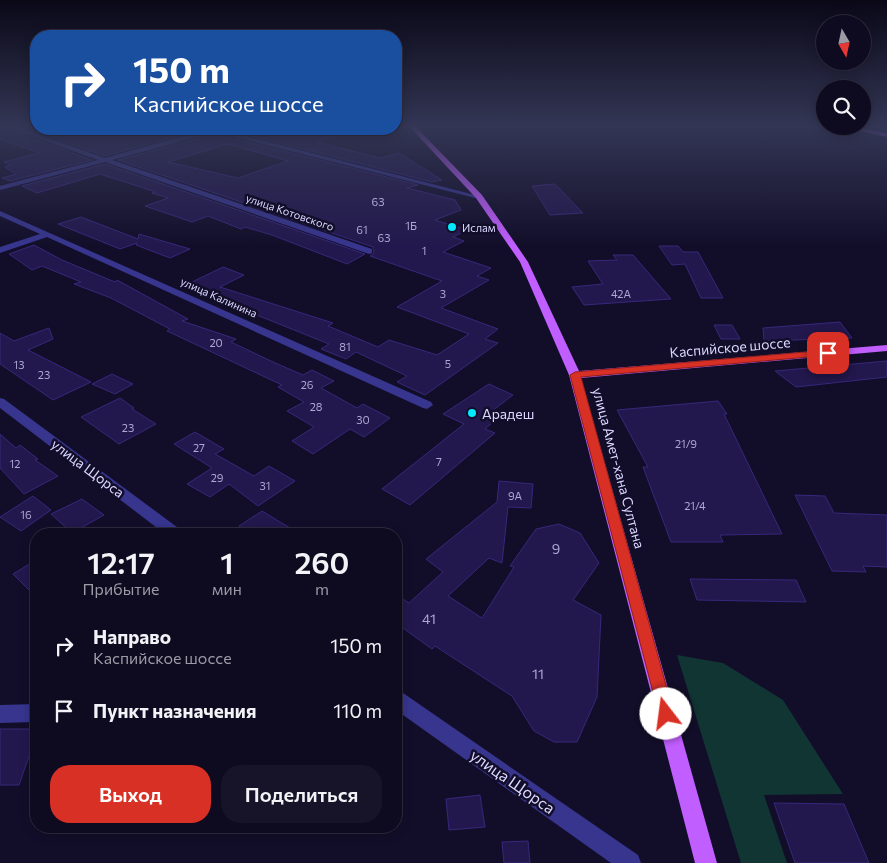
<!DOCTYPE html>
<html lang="ru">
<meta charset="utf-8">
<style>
body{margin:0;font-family:Commissioner,sans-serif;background:#171329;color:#f1f3f6;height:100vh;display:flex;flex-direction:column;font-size:19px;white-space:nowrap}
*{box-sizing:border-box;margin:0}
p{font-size:16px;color:#9b9aa5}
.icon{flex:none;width:28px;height:28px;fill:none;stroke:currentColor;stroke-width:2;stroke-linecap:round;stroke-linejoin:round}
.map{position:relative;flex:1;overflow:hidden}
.sheet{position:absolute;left:30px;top:528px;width:372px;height:305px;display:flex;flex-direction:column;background:#0e0a20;border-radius:20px;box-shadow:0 2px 12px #0003,0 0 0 1px #2e2b3e}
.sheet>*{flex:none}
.banner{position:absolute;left:30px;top:30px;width:372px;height:105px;border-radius:20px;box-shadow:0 2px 12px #0003,0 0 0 1px #2e2b3e;background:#1a4fa0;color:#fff;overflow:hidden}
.needle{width:32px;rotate:171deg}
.fabs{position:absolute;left:816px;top:15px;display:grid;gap:10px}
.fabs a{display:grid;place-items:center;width:55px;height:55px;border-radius:50%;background:#0e0a20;box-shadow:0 2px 12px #0003,0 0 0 1px #2e2b3e;font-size:25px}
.pin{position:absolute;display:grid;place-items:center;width:42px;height:42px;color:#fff;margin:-21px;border-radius:10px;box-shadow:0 2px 8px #0006}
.me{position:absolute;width:55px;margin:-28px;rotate:345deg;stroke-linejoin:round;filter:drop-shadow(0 0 4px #0008)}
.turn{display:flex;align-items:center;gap:18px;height:105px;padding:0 20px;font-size:22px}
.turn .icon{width:65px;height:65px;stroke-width:2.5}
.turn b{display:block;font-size:35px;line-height:42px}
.eta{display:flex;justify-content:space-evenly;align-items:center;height:85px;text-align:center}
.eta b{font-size:30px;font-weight:600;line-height:35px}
.primary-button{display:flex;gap:10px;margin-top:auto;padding:10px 20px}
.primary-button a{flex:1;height:58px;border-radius:20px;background:#d93025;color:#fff;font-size:20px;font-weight:600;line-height:58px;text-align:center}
.primary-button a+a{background:#171329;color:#f1f3f6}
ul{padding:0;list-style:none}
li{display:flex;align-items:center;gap:15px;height:65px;padding:0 20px}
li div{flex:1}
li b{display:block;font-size:19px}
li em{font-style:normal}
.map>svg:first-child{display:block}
</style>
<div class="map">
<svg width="887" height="863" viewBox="0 0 887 863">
<rect width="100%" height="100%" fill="#120e2a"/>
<path fill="#103533" d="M677,655L723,663L783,700L843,794L764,795L787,863H741Z"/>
<path fill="#22184d" stroke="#37287b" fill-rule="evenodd" d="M16,125H36V129H202L105,156Z
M0,126V127L92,160L10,181L2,178L16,174L5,167L11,165L4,162L39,153L0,139Z
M225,129H348V132L317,142L380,158L399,153L442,180L432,182Z
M216,134L418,185L407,188L455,200L461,210L435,220L467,230L453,237L464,241L443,252L491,268L477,276L489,280L441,308L498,329L485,339L498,343L425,395L397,382L407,376L356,352L346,359L321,349L329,344L207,295L208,291L190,283L223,267L244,275L220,287L333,323L328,326L378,347L389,340L437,355L469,334L397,307L442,281L370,256L374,253L373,247L118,160ZM228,144L288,161L238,178L168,162Z
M105,164L365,254L347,264L272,235L245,227L241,229L208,216L192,222L145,206L168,198L152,193L156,192L100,174L37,193L22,186Z
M555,184L583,213L550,215L532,186Z
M81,217L138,239L139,234L190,249L170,258L136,245L137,243L120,249L58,224Z
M34,245L62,260L115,282L117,280L188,319L182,321L236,339L231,342L273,362L303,375L312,370L334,381L321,388L357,408L363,404L390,418L364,437L350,429L313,454L292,441L314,427L287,411L304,402L278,387L282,385L167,331L170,329L111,298L74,284L81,282L42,266L32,270L9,254Z
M659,246H678L683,252H698L723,298H701L685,264L672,265Z
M613,255H633L671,299L584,305L572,287L603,284L588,261L617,260Z
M840,322L852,338L764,341L763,328Z
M714,325H732L740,339H721Z
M49,328L53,339L28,350L91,382L53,400L0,364V333L14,341Z
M887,361V377L796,387L775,371Z
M112,374L133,384L115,394L92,384Z
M489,384L513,395L492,411L501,415L485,429L495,433L410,505L382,489L464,424L443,414Z
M120,398L134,408L132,409L156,424L119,444L81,417Z
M718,401L727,414H724L782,534L720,535L723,542H671L643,467H648L617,410Z
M195,432L224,449L215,454L254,476L269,466L295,481L258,506L229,484L210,497L187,484L212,468L174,444Z
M0,434L16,448L20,445L38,459L35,460L58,476L24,494L0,468Z
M499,481L533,484L531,508L508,507L502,563L489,558L448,596L482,618L514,567L510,566L536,529L559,524L580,533L599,563L573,600L601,615L597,697L577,742H554L534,731L512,696L435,646L432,649L396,623V595L409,603L443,572L426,559L497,502Z
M795,495L825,496L834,513L887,515V567L863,566L866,572L832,571Z
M33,496L51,510L21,531L0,517Z
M82,499L104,515L72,533L51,514Z
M262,511L300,534H249L239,526Z
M36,560V597L13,574Z
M690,579L796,580L806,602L697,600Z
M0,729H36V736L19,785H0Z
M480,795L485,827L449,830L446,799Z
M774,803L844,804L869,863H795Z
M528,841L530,863H504L502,842Z"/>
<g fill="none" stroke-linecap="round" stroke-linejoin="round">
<path fill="#37358e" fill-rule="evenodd" d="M1,125H10L105,158L208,129H218L483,197L479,199L216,132L112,160L372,249V253L369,254L105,162L0,190V186L98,160Z
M865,125L887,127V131L866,126Z
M0,211L431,402L433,405L427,409L423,408L47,237L0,253V247L40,234L0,216Z
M0,398L4,399L181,530L183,534H165L0,408Z
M396,691L403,693L638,855L641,863H611L396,710Z
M36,704V722L0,723V705Z"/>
<path fill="#c15eff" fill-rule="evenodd" d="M408,125H414L482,195L528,262L579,371L887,345V351L581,378L717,863H695L569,375L520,262L476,198Z
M837,126H850L887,133V137Z"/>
</g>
<linearGradient id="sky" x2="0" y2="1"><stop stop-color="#0a0817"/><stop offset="0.51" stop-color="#333655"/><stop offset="1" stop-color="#333655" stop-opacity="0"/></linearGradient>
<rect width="887" height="246" fill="url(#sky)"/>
<path fill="#d93025" stroke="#8d1f18" d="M828,350L832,351V355L581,377L674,714L672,719L666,722L660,719L570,375L575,372Z"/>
<g fill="#03e9ff" stroke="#120e2a" stroke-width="2">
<circle cx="452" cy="227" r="5"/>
<circle cx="472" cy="413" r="5"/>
</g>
<g text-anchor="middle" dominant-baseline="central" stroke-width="5" stroke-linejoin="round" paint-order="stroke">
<g font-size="11" fill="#ada7d2">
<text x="378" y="201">63</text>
<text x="411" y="225">1Б</text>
<text x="362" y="229">61</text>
<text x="384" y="237">63</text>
<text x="424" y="250">1</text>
<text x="443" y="293">3</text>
<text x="621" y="293">42А</text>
<text x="216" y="342">20</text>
<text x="345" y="346">81</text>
<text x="448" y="363">5</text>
<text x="19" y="364">13</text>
<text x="44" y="374">23</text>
<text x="307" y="384">26</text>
<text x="316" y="406">28</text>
<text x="363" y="419">30</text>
<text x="128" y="427">23</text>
<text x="686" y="443">21/9</text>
<text x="199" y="447">27</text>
<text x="439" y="461">7</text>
<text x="15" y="463">12</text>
<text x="217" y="477">29</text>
<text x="265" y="485">31</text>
<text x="515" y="495">9А</text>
<text x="695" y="505">21/4</text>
<text x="26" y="514">16</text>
</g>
<g font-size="11" fill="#dbd7ff" stroke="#120e2a">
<text transform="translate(290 212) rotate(19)">улица Котовского</text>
<text transform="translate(219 297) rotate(24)">улица Калинина</text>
</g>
<g font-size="11" fill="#dbd7ff" stroke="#120e2a" text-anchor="start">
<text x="462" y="227">Ислам</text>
</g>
<g font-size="14" fill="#dbd7ff" stroke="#120e2a">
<text transform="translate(730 347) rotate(-5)">Каспийское шоссе</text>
<text transform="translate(88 468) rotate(37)">улица Щорса</text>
<text transform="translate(619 468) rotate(75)">улица Амет-хана Султана</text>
</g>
<g font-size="14" fill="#dbd7ff" stroke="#120e2a" text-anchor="start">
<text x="482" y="413">Арадеш</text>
</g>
<g font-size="14" fill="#ada7d2">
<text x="556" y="548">9</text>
<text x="429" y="618">41</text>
<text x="538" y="673">11</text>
</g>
<g font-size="16" fill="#dbd7ff" stroke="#120e2a">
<text transform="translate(513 781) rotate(35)">улица Щорса</text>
</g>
</g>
</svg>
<div class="fabs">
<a><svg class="needle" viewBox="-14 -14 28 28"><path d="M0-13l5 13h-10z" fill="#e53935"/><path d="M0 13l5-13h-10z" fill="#9b9aa5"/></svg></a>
<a><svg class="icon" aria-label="search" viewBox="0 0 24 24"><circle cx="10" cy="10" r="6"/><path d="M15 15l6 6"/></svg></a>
</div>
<div class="pin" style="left:828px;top:353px;background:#d93025"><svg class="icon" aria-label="arrive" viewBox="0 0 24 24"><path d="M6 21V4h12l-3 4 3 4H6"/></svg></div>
<svg class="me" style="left:666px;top:714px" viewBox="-20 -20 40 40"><circle r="19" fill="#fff"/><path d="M0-13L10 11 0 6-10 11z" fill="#d93025"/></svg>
<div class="banner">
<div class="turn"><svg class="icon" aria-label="right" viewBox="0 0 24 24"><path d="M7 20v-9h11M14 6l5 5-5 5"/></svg><div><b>150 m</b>Каспийское шоссе</div></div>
</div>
<section class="sheet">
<div class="eta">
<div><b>12:17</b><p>Прибытие</p></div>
<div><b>1</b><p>мин</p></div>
<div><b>260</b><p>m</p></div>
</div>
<ul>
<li><svg class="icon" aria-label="right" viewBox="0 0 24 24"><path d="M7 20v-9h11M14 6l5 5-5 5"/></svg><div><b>Направо</b><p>Каспийское шоссе</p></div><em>150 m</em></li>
<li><svg class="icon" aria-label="arrive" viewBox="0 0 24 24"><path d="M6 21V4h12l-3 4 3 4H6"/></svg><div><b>Пункт назначения</b></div><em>110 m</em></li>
</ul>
<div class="primary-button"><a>Выход</a><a>Поделиться</a></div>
</section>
</div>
